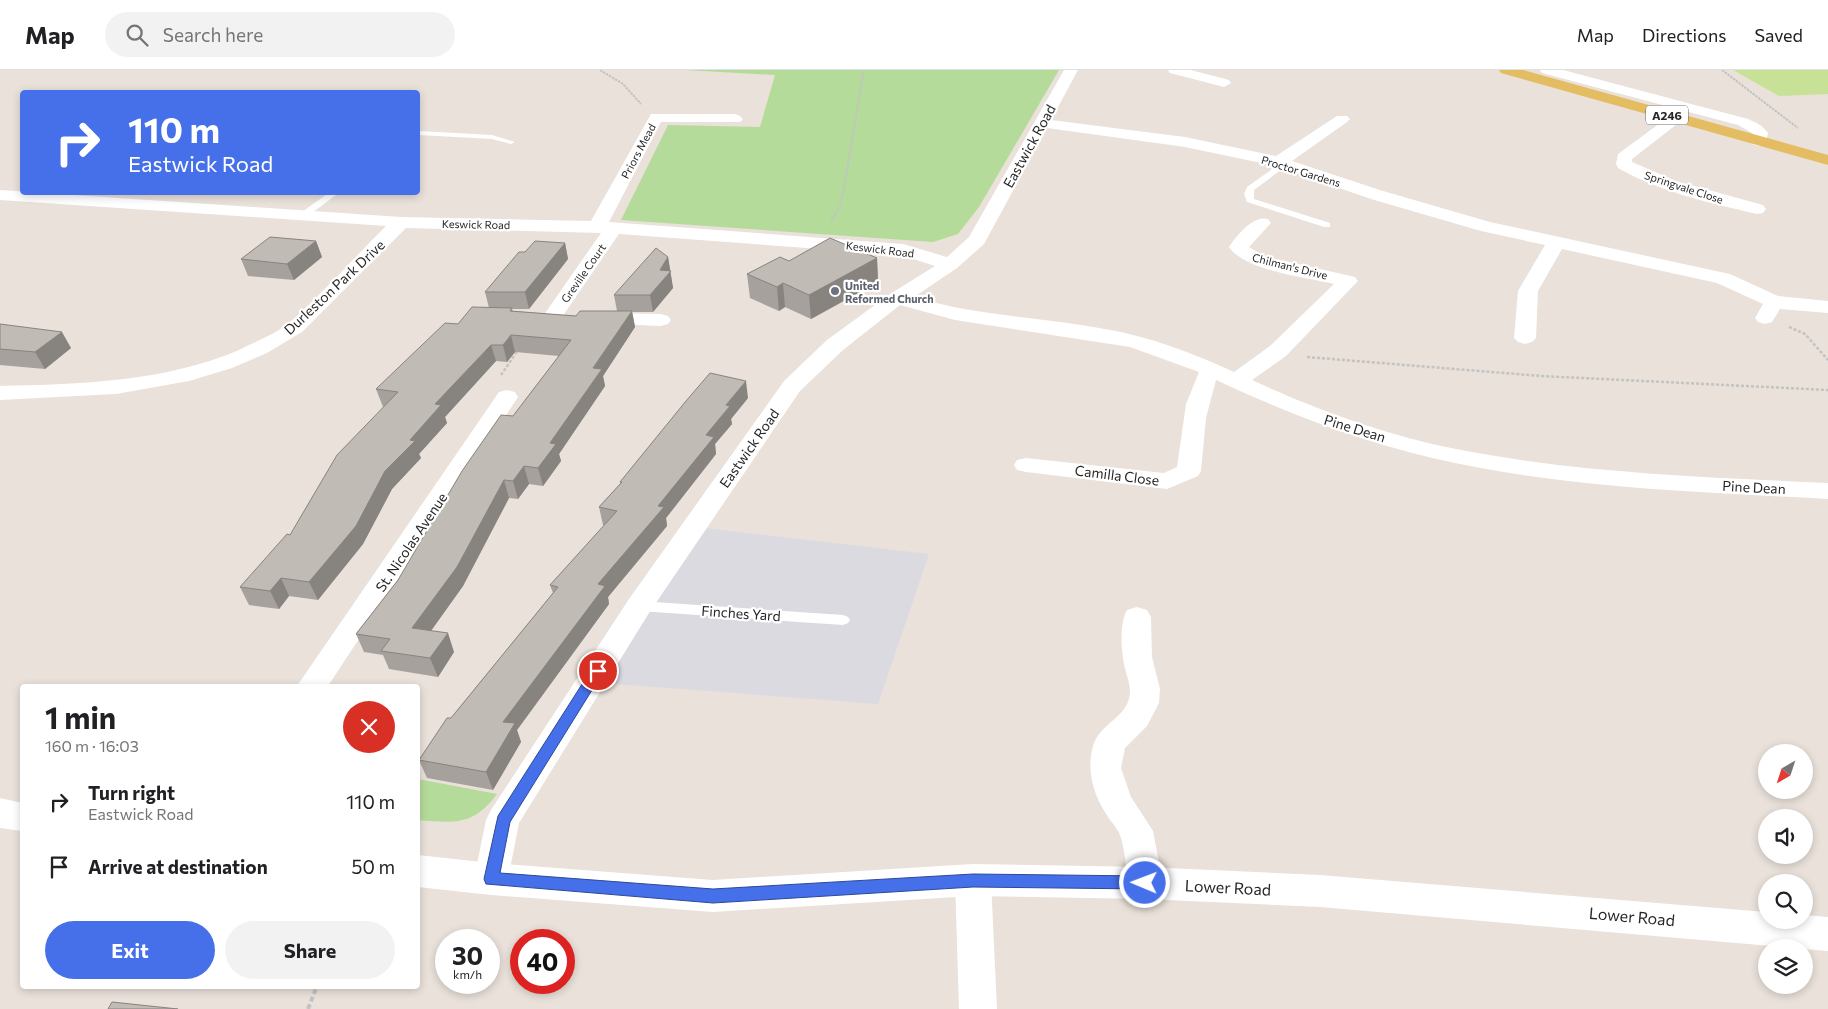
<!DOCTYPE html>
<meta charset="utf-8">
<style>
body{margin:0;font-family:Commissioner,sans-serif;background:#f2f2f2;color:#202124;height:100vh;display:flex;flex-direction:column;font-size:19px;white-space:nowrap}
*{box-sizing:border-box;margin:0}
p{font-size:16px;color:#757577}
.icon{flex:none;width:28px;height:28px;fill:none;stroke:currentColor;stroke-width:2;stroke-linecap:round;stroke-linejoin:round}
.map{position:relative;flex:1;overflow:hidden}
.drawer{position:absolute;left:20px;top:614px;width:400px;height:305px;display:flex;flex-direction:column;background:#fff;border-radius:5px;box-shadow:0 2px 8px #0003}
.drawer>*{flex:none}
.top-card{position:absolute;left:20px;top:20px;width:400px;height:105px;border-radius:5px;box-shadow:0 2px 8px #0003;background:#4570ea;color:#fff;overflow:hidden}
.needle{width:32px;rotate:219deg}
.buttons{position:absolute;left:1758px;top:674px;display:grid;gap:10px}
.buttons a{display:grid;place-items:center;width:55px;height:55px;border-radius:50%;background:#fff;box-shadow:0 2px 8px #0003;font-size:25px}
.speed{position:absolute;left:435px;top:859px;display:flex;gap:10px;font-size:25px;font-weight:700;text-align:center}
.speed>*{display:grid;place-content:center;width:65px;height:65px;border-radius:50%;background:#fff;box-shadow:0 2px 8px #0003;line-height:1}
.speed small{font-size:12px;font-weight:400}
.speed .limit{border:8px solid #d22;background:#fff;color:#111}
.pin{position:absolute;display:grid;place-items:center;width:42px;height:42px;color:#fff;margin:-21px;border:2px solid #fff;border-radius:50%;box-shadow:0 1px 5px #0007}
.me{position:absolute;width:55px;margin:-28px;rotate:271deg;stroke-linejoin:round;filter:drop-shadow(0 0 4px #0008)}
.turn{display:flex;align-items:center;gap:18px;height:105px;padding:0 25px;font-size:22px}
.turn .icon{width:65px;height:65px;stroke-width:2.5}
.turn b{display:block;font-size:35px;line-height:42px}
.round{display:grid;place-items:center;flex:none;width:52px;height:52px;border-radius:26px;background:#f2f2f2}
.summary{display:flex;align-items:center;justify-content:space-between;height:85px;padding:0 25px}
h1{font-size:30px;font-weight:700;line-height:38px}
.primary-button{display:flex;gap:10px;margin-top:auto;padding:10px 25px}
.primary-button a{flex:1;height:58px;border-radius:30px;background:#4570ea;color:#fff;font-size:20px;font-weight:700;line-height:58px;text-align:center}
.primary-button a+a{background:#f2f2f2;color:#202124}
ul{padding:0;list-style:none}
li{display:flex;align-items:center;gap:15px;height:65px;padding:0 25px}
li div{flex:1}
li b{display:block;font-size:19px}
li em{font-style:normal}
header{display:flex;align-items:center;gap:30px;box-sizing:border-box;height:70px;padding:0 25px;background:#fff;border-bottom:1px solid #e0e0e0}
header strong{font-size:24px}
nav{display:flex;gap:28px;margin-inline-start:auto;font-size:18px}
.search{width:350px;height:45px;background:#f2f2f2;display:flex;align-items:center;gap:12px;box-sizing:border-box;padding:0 18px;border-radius:28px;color:#757577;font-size:19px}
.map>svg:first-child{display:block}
</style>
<header>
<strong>Map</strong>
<div class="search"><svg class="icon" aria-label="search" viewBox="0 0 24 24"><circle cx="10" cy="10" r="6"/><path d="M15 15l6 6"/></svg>Search here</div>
<nav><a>Map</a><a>Directions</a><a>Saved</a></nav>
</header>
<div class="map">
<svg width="1828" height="939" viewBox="0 0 1828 939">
<rect width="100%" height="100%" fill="#e9e1da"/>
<path fill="#dbdae1" d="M695,457L929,484L878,634L602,613Z"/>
<path fill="#b5db9a" d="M685,0H1059L979,137L958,164L933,172L621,150L668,55L760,57L775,5Z
M418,709L497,724C473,756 455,753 418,750Z"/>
<path fill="#c7e296" d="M1733,0H1828V24L1779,26Z"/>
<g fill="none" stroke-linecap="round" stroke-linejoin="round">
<path stroke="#c3c3c3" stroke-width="2" stroke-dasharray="2.5 1" stroke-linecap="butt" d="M600,0L623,14L641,34
M1722,0L1798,58
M831,152L840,136L843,123L864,0"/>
<path stroke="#c3c3c3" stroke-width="2.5" stroke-dasharray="3 2" stroke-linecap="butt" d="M1789,257L1805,264L1828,290
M1307,287L1541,306L1828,320
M501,305L518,280"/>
<path stroke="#c3c3c3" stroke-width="4" stroke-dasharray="5 3" stroke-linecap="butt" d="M308,939L317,916"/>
<path fill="#fff" fill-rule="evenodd" d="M418,61L492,65L515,72L511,74L492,69L418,65Z
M1282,92L1289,94L1254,120V129L1330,153V157H1324L1247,132L1244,124L1247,117Z
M330,122H340L305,148H299V144Z
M639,531L843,545L848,547L850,550L848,553L843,555L639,541L634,539L632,536L634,533Z"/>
<path fill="#fff" fill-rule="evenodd" d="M1064,0H1078L1051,50L1185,67L1276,86L1337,46H1347L1350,49L1347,52L1292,91L1383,121L1490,152L1730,204L1778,226L1828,231V243L1780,239L1772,252L1765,254L1758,252L1755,248L1763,234L1717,213L1562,179L1538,221L1536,268L1532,272L1525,274L1518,272L1514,268L1518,221L1545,175L1481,161L1371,129L1275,96L1185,77L1047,58L984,174L957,198L914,227C976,246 1041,247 1105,259C1151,267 1193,283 1234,302L1270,276L1334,214C1306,207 1245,201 1229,177C1237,165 1253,145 1268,149L1271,153L1249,177L1264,186L1355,207L1358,211L1286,286L1252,310C1317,340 1386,365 1456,379C1578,403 1704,407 1828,413V429C1703,422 1578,419 1455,393C1372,376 1293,346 1216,310L1206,348L1201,401L1198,406L1167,419L1026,402L1017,400L1014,395L1017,390L1026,388L1164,403L1177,397L1186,334L1199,302L1130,277L955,250L900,235L843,280L800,321L649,543L519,753L508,809L503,820L491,824L479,820L474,809L486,750L491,740L629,529L784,311L827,270L890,224L935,196L901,185L619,164L558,253L551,255L544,253L541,249L601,163L406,158L302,262L267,283L232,298L189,311L116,324L0,330V316C82,314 163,312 239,280C255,272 275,264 289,253C323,223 354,188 386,156L0,130V120L401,147L591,151L651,44H735L740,46L743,49L740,52H661L609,152L903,174L947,187L969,167Z
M1168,0H1191L1229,10L1231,13L1224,17L1170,3Z
M1540,0H1563L1748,49C1757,53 1762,55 1768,63L1766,71L1758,76L1752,74L1750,71L1752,63L1738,55L1542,3Z
M1676,43L1684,48L1681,51L1632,89V92L1676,111L1763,135L1766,139L1763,143L1757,144C1710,133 1660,122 1618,98L1616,94L1618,84L1671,45Z
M599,243L661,244L668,246L671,250L668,254L661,256L592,253L589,249L592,245Z
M507,320L515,322L518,327L328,616H297L499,322Z
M1137,537L1147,540L1151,547L1152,587L1160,619L1159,633L1147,656L1125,678L1121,698L1131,727L1153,761L1163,813L1157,824L1145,828L1133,824C1124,805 1127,784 1120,765C1117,757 1109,750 1105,742C1092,722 1086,696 1094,673C1102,652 1129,647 1130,622C1130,611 1124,599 1123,588C1121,575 1120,552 1127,540Z
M973,795L985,799L991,810L997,939H959L955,810L961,799Z"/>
<path fill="#fff" fill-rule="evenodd" d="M0,728L22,733V761L0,758Z
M418,785L491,793L713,810L973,794L1145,797L1320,805L1766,842V850H1804V845L1828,847V881L1320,837L1145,829L973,826L713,842L491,825L418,817Z"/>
<path fill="#e4bd63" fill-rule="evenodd" d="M1499,0H1523L1828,85V95L1501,3Z"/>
</g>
<path fill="#a6a19d" d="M316,171L322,187L294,210L248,206L241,189Z
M565,173L568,189L529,239H512L513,241L576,246L617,241L614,225L668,187L673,218L653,242H632L635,257L603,306L605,316L559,384L561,391L543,416L529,414L518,429L509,428L463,516L431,561L454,582L438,607L389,599L383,585L364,582L356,564L398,510L513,346L559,286L515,282L507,292L496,291L445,347L447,353L419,384L421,388L392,419L363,474L318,530L289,526L279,539L249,535L240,517L290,465L384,337H383L376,319L458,254L489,238L485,222L525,182Z
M877,188L878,212L811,249L785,237L779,241L750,228L747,204L789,191Z
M0,254L71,278L45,299L0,295Z
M748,328L731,349L732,354L715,374L716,384L666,448L667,456L608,527L609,534L517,660L521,672L493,720L427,708L419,690L451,648L553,523L550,515L605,455H603L599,437L620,414V412Z"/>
<path fill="#87837f" d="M316,171L322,187L294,210L287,194Z
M565,173L568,189L529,239L525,222Z
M668,187L673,218L653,242L650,225L660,200Z
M877,188L878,212L811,249L809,225Z
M783,213L785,237L779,241L777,217Z
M632,241L635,257L603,306L605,316L559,384L561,391L543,416L538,398L550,373L593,298Z
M62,262L71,278L45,299L35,282Z
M511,265L515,282L507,292L503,275Z
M491,275L496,291L445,347L447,353L419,384L421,388L392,419L363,474L318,530L309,512L385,401L410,370L435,334Z
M746,311L748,328L731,349L732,354L715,374L716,384L666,448L667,456L608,527L609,534L517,660L521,672L493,720L486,702L503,652L598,514L658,436L726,335Z
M524,396L529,414L518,429L513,411Z
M504,410L509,428L463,516L420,576L412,558Z
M281,508L289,526L279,539L270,521Z
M448,563L454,582L438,607L430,588Z"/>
<path fill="#c1bbb6" stroke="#87837f" d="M270,167L316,171L287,194L241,189Z
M830,168L877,188L809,225L783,213L777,217L747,204L780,187L789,191Z
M535,171L565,173L525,222H485L519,182H525Z
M656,178L668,187L660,200L671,201L650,225H614Z
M472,237L512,238L510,241L576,246L580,241H632L593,298L602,299L550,373L556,374L538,398L524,396L513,411L504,410L457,497L412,558L448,563L430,588L381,581L390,569L356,564L398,510L462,401L501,345L513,346L571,270L511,265L503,275H491L435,334L441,335L410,370L415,371L385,401L356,456L309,512L281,508L270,521L240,517L287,464L290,465L337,385L398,322L376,319L445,253L458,254Z
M0,254L62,262L35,282L0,279Z
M710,303L746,311L726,335L730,336L706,365L714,367L658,436L664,437L598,514L605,516L503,652L515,653L486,702L419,690L447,648H451L558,517L550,515L617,441L599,437L622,412H620L686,331Z
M112,932L178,939H108Z"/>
<path fill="#4570ea" stroke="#2d4998" d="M598,596L602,597L604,601L602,604L510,752L500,803L713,819L973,804L1145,806L1150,808L1153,813L1150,817L1145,819L973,817L713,833L486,814L484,809L498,746L593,597Z"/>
<circle fill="#6b7280" stroke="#fff" stroke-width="2" cx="835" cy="221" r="5"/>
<g text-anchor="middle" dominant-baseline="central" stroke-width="4.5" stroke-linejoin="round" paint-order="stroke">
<g font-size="11" fill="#272727" stroke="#fff">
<text transform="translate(638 81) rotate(-62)">Priors Mead</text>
<text transform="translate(1301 101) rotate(17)">Proctor Gardens</text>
<text transform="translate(1684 117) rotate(18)">Springvale Close</text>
<text transform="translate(476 154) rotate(1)">Keswick Road</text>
<text transform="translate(880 179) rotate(7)">Keswick Road</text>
<text transform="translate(1290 196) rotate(14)">Chilman's Drive</text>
<text transform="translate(583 203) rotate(-55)">Greville Court</text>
</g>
<g font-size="11" font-weight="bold" fill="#5b616d" stroke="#fff" text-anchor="start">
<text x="845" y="215">United<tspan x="845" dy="13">Reformed Church</tspan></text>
</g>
<rect fill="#fff" stroke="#686868" stroke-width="1" x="1646" y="35.5" width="42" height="19" rx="4"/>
<g font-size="12" font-weight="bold" fill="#272727">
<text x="1667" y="45">A246</text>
</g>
<g font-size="14" fill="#272727" stroke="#fff">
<text transform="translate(1029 76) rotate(-61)">Eastwick Road</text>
<text transform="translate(334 217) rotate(-43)">Durleston Park Drive</text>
<text transform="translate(1355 358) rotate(17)">Pine Dean</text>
<text transform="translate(749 378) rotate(-55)">Eastwick Road</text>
<text transform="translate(1117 405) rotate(7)">Camilla Close</text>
<text transform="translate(1754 417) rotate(3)">Pine Dean</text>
<text transform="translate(411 472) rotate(-56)">St. Nicolas Avenue</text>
<text transform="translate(741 543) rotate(4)">Finches Yard</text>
</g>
<g font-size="16" fill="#272727" stroke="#fff">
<text transform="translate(1228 817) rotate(3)">Lower Road</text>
<text transform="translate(1632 846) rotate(5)">Lower Road</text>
</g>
</g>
</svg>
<div class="buttons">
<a><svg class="needle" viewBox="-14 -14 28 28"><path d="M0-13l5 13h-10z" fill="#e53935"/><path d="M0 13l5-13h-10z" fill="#757577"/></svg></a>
<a><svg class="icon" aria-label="sound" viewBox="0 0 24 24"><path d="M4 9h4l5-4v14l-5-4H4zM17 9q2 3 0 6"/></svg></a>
<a><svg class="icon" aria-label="search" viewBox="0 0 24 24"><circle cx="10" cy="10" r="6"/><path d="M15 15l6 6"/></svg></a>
<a><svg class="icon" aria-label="layers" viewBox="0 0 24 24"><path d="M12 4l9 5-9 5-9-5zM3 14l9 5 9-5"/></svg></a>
</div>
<div class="speed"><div>30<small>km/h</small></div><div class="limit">40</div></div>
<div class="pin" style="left:598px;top:601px;background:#d93025"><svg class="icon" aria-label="arrive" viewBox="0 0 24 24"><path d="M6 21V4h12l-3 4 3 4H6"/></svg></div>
<svg class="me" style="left:1145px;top:813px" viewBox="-20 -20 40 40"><circle r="17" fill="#4570ea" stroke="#fff" stroke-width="3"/><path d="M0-11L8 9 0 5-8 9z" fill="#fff"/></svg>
<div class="top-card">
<div class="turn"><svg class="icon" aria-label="right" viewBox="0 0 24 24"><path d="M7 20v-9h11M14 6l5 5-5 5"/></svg><div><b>110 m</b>Eastwick Road</div></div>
</div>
<section class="drawer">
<div class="summary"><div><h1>1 min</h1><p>160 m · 16:03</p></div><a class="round" style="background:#d93025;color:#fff"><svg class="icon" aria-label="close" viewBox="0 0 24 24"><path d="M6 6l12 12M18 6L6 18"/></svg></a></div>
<ul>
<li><svg class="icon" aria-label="right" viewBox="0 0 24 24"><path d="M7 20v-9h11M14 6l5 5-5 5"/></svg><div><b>Turn right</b><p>Eastwick Road</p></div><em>110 m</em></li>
<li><svg class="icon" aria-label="arrive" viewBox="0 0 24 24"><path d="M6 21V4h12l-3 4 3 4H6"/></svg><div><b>Arrive at destination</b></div><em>50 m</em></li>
</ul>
<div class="primary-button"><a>Exit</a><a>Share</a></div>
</section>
</div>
